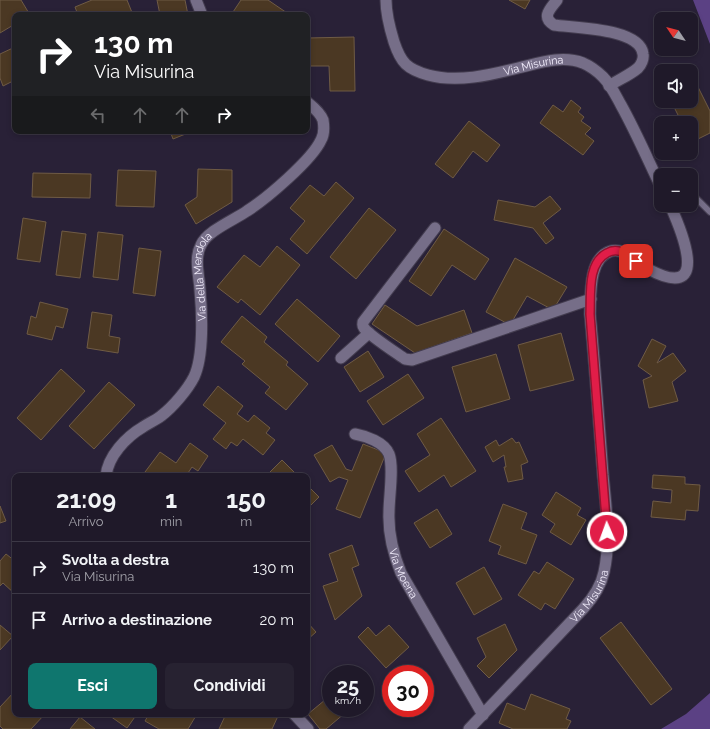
<!DOCTYPE html>
<html lang="it">
<meta charset="utf-8">
<style>
body{margin:0;font-family:Raleway,sans-serif;background:#272231;color:#f1f3f6;height:100vh;display:flex;flex-direction:column;font-size:15px;white-space:nowrap}
*{box-sizing:border-box;margin:0}
p{font-size:13px;color:#a1a0a8}
.icon{flex:none;width:22px;height:22px;fill:none;stroke:currentColor;stroke-width:2;stroke-linecap:round;stroke-linejoin:round}
.map{position:relative;flex:1;overflow:hidden}
.side{position:absolute;left:12px;top:473px;width:298px;height:244px;display:flex;flex-direction:column;background:#1f1929;border-radius:8px;box-shadow:0 2px 6px #0003,0 0 0 1px #3c3846}
.side>*{flex:none}
.banner{position:absolute;left:12px;top:12px;width:298px;height:122px;border-radius:8px;box-shadow:0 2px 6px #0003,0 0 0 1px #3c3846;background:#202124;color:#fff;overflow:hidden}
.needle{width:26px;rotate:305deg}
.tools{position:absolute;left:654px;top:12px;display:grid;gap:8px}
.tools a{display:grid;place-items:center;width:44px;height:44px;border-radius:8px;background:#1f1929;box-shadow:0 2px 6px #0003,0 0 0 1px #3c3846;font-size:20px}
.speed{position:absolute;left:322px;top:665px;display:flex;gap:8px;font-size:20px;font-weight:700;text-align:center}
.speed>*{display:grid;place-content:center;width:52px;height:52px;border-radius:50%;background:#1f1929;box-shadow:0 2px 6px #0003,0 0 0 1px #3c3846;line-height:1}
.speed small{font-size:10px;font-weight:400}
.speed .limit{border:6px solid #d22;background:#fff;color:#111}
.pin{position:absolute;display:grid;place-items:center;width:34px;height:34px;color:#fff;margin:-17px;border-radius:8px;box-shadow:0 2px 6px #0006}
.me{position:absolute;width:44px;margin:-22px;rotate:358deg;stroke-linejoin:round;filter:drop-shadow(0 0 3px #0008)}
.turn{display:flex;align-items:center;gap:14px;height:84px;padding:0 16px;font-size:18px}
.turn .icon{width:52px;height:52px;stroke-width:2.5}
.turn b{display:block;font-size:28px;line-height:34px}
.lanes{display:flex;align-items:center;height:38px;padding:0 16px;background:#0003;justify-content:center;gap:20px;direction:ltr}
.lanes .off{opacity:.35}
.eta{display:flex;justify-content:space-evenly;align-items:center;height:68px;text-align:center}
.eta b{font-size:24px;font-weight:700;line-height:28px}
.primary-button{display:flex;gap:8px;margin-top:auto;padding:8px 16px}
.primary-button a{flex:1;height:46px;border-radius:8px;background:#0f766e;color:#fff;font-size:16px;font-weight:700;line-height:46px;text-align:center}
.primary-button a+a{background:#272231;color:#f1f3f6}
ul{padding:0;list-style:none}
li{display:flex;align-items:center;gap:12px;height:52px;padding:0 16px;border-top:1px solid #3c3846}
li div{flex:1}
li b{display:block;font-size:15px}
li em{font-style:normal}
.map>svg:first-child{display:block}
</style>
<div class="map">
<svg width="710" height="729" viewBox="0 0 710 729">
<rect width="100%" height="100%" fill="#292137"/>
<path fill="#5b4184" d="M693,0H710V44Z
M710,693V729H661L686,714Z"/>
<path fill="#4b3823" stroke="#6f5b45" d="M0,0H21L30,15H15V24L0,33Z
M92,0H127L133,15H78L75,7Z
M157,0H185L188,15H160Z
M241,0H268L290,15H231Z
M509,0H530L525,9Z
M354,37L355,91H330L329,66H307V38Z
M15,47V80L3,86L0,78V54Z
M691,73L710,111V133L692,142L691,123H682L671,101H691Z
M571,100L581,108L578,112L584,117L581,121L591,128L585,134L594,141L583,155L540,123L553,105L563,112Z
M469,121L500,145L487,162L473,151L453,178L435,164Z
M170,131H193L173,139Z
M198,169L232,170V202L196,224L185,205L197,197Z
M118,170L156,171L154,207L116,206Z
M33,173L91,174L90,198L32,197Z
M336,182L354,198L307,254L290,239L305,221L290,208L310,185L324,196Z
M550,196L561,209L543,223L554,238L546,244L533,228L494,220L498,200L535,207Z
M369,208L396,230L356,279L330,257Z
M23,218L46,222L40,262L17,259Z
M444,229L489,259L475,280L452,265L431,296L409,281Z
M62,231L86,234L80,278L56,275Z
M98,232L123,235L118,280L93,277Z
M277,246L300,265L260,315L241,299L238,303L217,287L244,255L260,267Z
M139,248L161,251L155,296L133,293Z
M515,258L567,287L553,310L527,296L510,325L486,312Z
M297,299L340,336L318,362L275,324Z
M40,302L68,309L63,328L56,326L52,340L27,334L31,316L36,318Z
M385,305L417,326L464,310L472,333L415,353L372,324Z
M92,312L112,315L109,336L120,338L118,353L87,348Z
M242,316L267,337L264,342L288,362L286,365L308,384L286,410L265,393L270,387L242,364L245,361L221,342Z
M561,333L574,380L530,391L518,345Z
M652,339L666,346L657,363L673,353L686,371L672,382L678,401L649,408L643,380L652,376L638,366Z
M368,351L384,377L360,392L344,367Z
M496,354L510,399L466,412L452,367Z
M61,369L85,391L41,440L17,418Z
M408,374L424,398L383,425L367,401Z
M109,382L135,405L94,449L69,426Z
M218,386L243,406L237,414L248,422L254,415L270,428L266,433L275,440L263,455L243,439L237,446L231,442L226,449L213,439L226,423L203,405Z
M441,418L476,471L451,487L444,475L419,492L405,471L430,455L417,434Z
M512,438L516,443L519,442L528,462L521,465L523,479L508,482L504,467H506L504,455L493,462L485,447L496,440L499,446Z
M190,443L208,456L198,471L192,467L186,476H151L145,472L160,452L176,463Z
M363,444L386,453L360,518L336,509L348,480L339,477L330,482L314,455L332,445L346,469L352,471Z
M282,460L298,476H266Z
M653,475L685,477V484L700,485L698,511L686,510L685,520L651,517L653,501L671,503L672,490L652,488Z
M307,485L319,497L307,509Z
M556,492L581,508L577,515L586,520L571,545L550,532L555,524L542,515Z
M503,504L527,513L521,529L537,535L526,564L498,554L501,546L489,541Z
M0,506L6,521L0,523Z
M437,509L452,534L430,548L414,523Z
M352,545L359,565L352,568L362,596L335,620L323,586L338,581L329,554Z
M6,554L15,561V594L3,583L0,586V561Z
M547,562L574,579L555,609L545,603L541,610L518,595L534,571L539,574Z
M484,567L502,599L474,615L456,583Z
M307,622L316,632L307,640Z
M621,622L672,689L651,705L600,638Z
M505,624L517,650L489,678L477,666L486,657L477,638Z
M0,625L13,636L0,650Z
M389,625L409,647L386,668L358,637L368,627L376,636Z
M15,691V714H45L31,729H3L0,726V707Z
M531,694L570,709L566,719L571,721L567,729H513L499,723L507,703L525,710Z
M331,695V708H351L326,729H320L308,714Z
M112,714H137L127,728L110,716Z
M149,714H197L188,729H159L145,721Z
M226,714H276L278,716L272,729H219Z
M80,717L95,729H70Z"/>
<g fill="none" stroke-linecap="round" stroke-linejoin="round">
<g stroke="#433c4f" stroke-width="8">
<path id="service" d="M691,193L710,212"/>
</g>
<g stroke="#433c4f" stroke-width="13">
<g id="minor">
<path d="M196,0L202,15"/>
<path id="s1" d="M386,0C386,13 390,29 394,42C401,63 407,69 428,75C457,83 490,75 518,68C539,63 562,55 583,63C590,66 598,72 603,77C611,85 616,96 621,105C636,132 648,160 661,187"/>
<path d="M557,0C550,9 541,17 554,25C574,28 640,28 643,54C644,59 641,65 638,68C630,75 618,80 609,86"/>
<path d="M435,228L363,322C363,325 362,325 364,328C370,336 395,352 405,359L412,360L591,299"/>
<path d="M341,358L369,333"/>
<path id="s2" d="M355,434C366,436 384,442 389,454C394,467 389,497 389,512C388,534 393,553 401,573L483,715"/>
<path id="s3" d="M106,476C108,456 126,437 143,427C149,423 156,420 161,416C173,407 188,389 194,377C204,356 202,312 200,290C199,275 194,258 201,245C207,231 234,220 247,211C266,199 312,160 321,140C324,135 324,126 323,120C320,112 313,107 307,102"/>
<path d="M294,714L308,729"/>
<path id="s4" d="M469,729L583,609C593,598 601,587 604,572C611,541 606,506 603,475C599,421 595,367 590,314C591,295 588,258 611,251C625,247 636,263 648,269C710,302 684,236 670,205"/>
</g>
</g>
<use href="#service" stroke="#766e88" stroke-width="5.5"/>
<use href="#minor" stroke="#766e88" stroke-width="11"/>
</g>
<g fill="none" stroke-linecap="round" stroke-linejoin="round">
<g stroke="#92132f" stroke-width="10">
<path id="route" d="M607,532L590,314C591,295 587,263 607,253C612,250 617,250 622,252C627,254 631,258 636,261"/>
</g>
<use href="#route" stroke="#e11d48" stroke-width="7"/>
</g>
<g text-anchor="middle" dominant-baseline="central" stroke-width="4" stroke-linejoin="round" paint-order="stroke">
<g font-size="11" fill="#f2edfc" stroke="#100d17">
<text stroke="none"><textPath href="#s1" startOffset="200">Via Misurina</textPath></text>
<text stroke="none"><textPath href="#s3" startOffset="238">Via della Mendola</textPath></text>
<text stroke="none"><textPath href="#s2" startOffset="163">Via Moena</textPath></text>
<text stroke="none"><textPath href="#s4" startOffset="180">Via Misurina</textPath></text>
</g>
</g>
</svg>
<div class="tools">
<a><svg class="needle" viewBox="-14 -14 28 28"><path d="M0-13l5 13h-10z" fill="#e53935"/><path d="M0 13l5-13h-10z" fill="#a1a0a8"/></svg></a>
<a><svg class="icon" aria-label="sound" viewBox="0 0 24 24"><path d="M4 9h4l5-4v14l-5-4H4zM17 9q2 3 0 6"/></svg></a>
<a>+</a>
<a>−</a>
</div>
<div class="speed"><div>25<small>km/h</small></div><div class="limit">30</div></div>
<div class="pin" style="left:636px;top:261px;background:#d93025"><svg class="icon" aria-label="arrive" viewBox="0 0 24 24"><path d="M6 21V4h12l-3 4 3 4H6"/></svg></div>
<svg class="me" style="left:607px;top:532px" viewBox="-20 -20 40 40"><circle r="17" fill="#e11d48" stroke="#fff" stroke-width="3"/><path d="M0-11L8 9 0 5-8 9z" fill="#fff"/></svg>
<div class="banner">
<div class="turn"><svg class="icon" aria-label="right" viewBox="0 0 24 24"><path d="M7 20v-9h11M14 6l5 5-5 5"/></svg><div><b>130 m</b>Via Misurina</div></div>
<div class="lanes"><svg class="icon off" aria-label="left" viewBox="0 0 24 24"><path d="M17 20v-9H6M10 6l-5 5 5 5"/></svg><svg class="icon off" aria-label="ahead" viewBox="0 0 24 24"><path d="M12 20V5M6 11l6-6 6 6"/></svg><svg class="icon off" aria-label="ahead" viewBox="0 0 24 24"><path d="M12 20V5M6 11l6-6 6 6"/></svg><svg class="icon" aria-label="right" viewBox="0 0 24 24"><path d="M7 20v-9h11M14 6l5 5-5 5"/></svg></div>
</div>
<section class="side">
<div class="eta">
<div><b>21:09</b><p>Arrivo</p></div>
<div><b>1</b><p>min</p></div>
<div><b>150</b><p>m</p></div>
</div>
<ul>
<li><svg class="icon" aria-label="right" viewBox="0 0 24 24"><path d="M7 20v-9h11M14 6l5 5-5 5"/></svg><div><b>Svolta a destra</b><p>Via Misurina</p></div><em>130 m</em></li>
<li><svg class="icon" aria-label="arrive" viewBox="0 0 24 24"><path d="M6 21V4h12l-3 4 3 4H6"/></svg><div><b>Arrivo a destinazione</b></div><em>20 m</em></li>
</ul>
<div class="primary-button"><a>Esci</a><a>Condividi</a></div>
</section>
</div>
